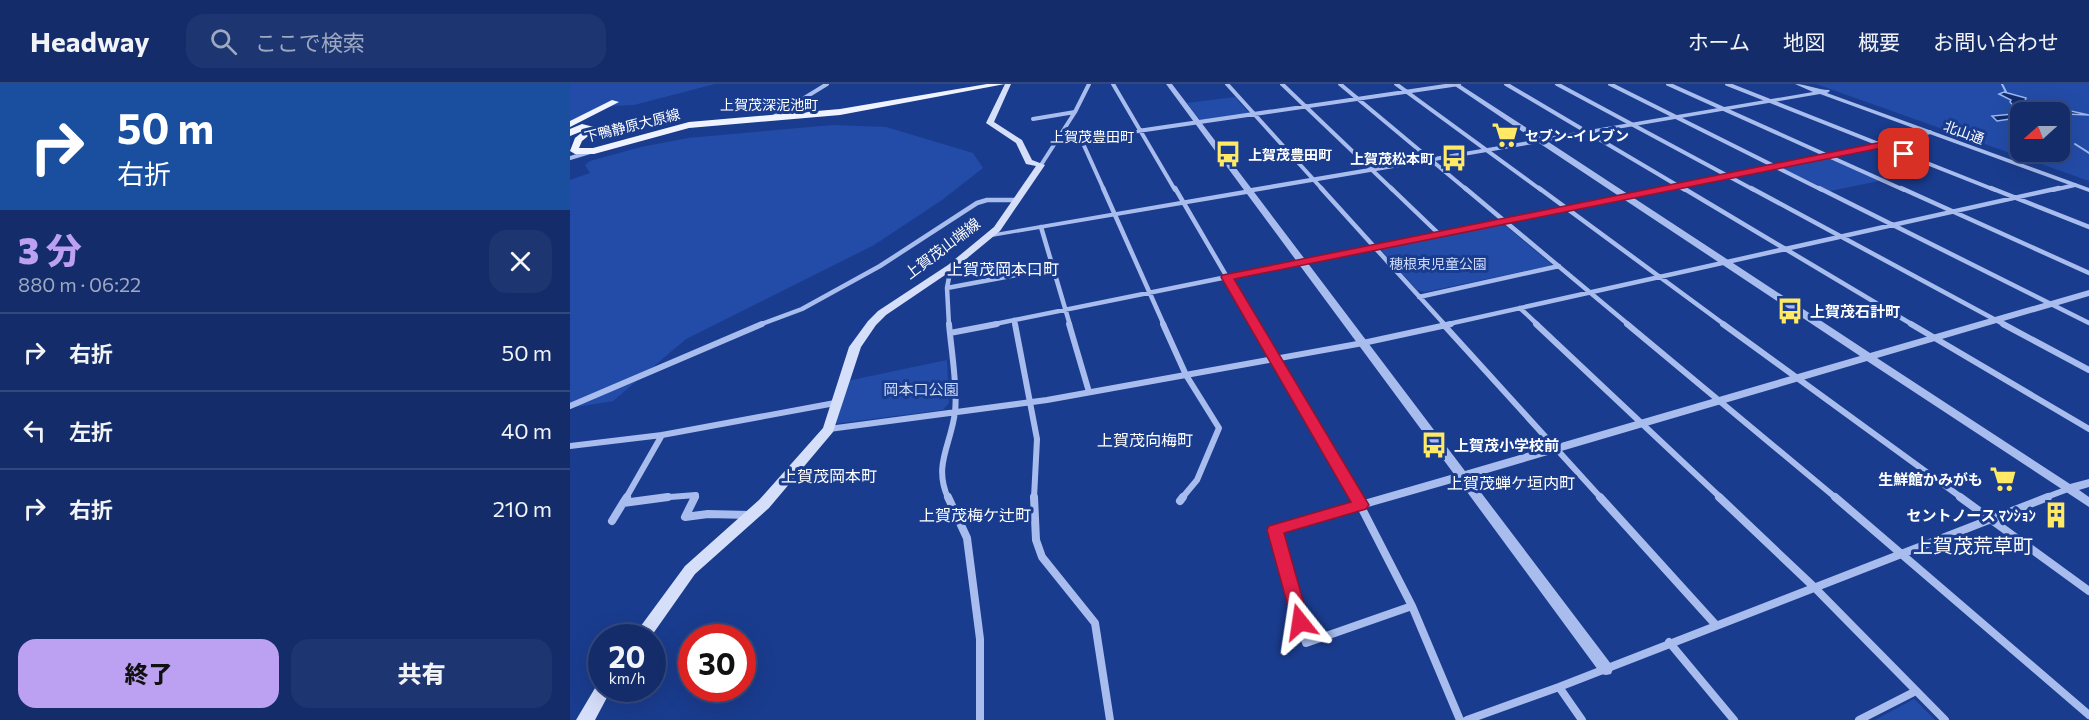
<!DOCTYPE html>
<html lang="ja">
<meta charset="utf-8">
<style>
body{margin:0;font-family:Commissioner,"Noto Sans JP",sans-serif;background:#1d3570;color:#f1f3f6;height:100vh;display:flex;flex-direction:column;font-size:22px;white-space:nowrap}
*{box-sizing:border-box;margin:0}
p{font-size:20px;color:#9da8c1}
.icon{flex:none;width:33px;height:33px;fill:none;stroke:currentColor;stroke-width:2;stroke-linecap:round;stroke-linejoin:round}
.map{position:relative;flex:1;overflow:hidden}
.details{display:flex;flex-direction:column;background:#142d6a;width:570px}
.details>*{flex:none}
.top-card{background:#1a4fa0;color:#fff;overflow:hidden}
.needle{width:39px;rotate:249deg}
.fabs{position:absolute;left:1440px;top:18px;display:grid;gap:12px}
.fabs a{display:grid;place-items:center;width:60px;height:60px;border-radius:12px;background:#142d6a;box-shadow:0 6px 24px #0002,0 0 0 2px #33497e;font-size:30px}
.speed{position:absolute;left:18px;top:540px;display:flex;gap:12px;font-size:30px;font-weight:700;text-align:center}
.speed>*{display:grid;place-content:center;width:78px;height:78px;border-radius:50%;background:#142d6a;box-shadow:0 6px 24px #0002,0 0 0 2px #33497e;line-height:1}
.speed small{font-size:15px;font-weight:400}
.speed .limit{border:9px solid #d22;background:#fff;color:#111}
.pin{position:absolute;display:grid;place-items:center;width:51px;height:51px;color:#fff;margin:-26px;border-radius:12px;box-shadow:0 3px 9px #0006}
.me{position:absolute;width:66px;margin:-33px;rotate:345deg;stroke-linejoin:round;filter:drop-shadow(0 0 4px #0008)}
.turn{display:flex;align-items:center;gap:21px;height:126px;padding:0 18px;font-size:27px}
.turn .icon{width:78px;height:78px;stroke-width:2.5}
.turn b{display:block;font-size:42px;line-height:51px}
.round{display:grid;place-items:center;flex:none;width:63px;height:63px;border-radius:18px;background:#1d3570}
.headline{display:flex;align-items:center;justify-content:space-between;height:102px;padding:0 18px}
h1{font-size:36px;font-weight:800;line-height:45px;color:#bca0f2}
.primary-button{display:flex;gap:12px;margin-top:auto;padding:12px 18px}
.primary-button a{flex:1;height:69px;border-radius:18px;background:#bca0f2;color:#111;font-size:24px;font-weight:800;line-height:69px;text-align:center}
.primary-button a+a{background:#1d3570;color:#f1f3f6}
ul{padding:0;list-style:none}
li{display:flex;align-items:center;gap:18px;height:78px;padding:0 18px;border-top:2px solid #33497e}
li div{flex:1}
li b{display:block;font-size:22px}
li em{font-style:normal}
header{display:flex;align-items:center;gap:36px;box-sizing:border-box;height:84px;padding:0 30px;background:#142d6a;border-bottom:2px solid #33497e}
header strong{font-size:28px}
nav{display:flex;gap:33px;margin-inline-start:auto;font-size:21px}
.search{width:420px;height:54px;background:#1d3570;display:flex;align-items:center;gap:15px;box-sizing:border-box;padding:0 21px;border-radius:18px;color:#9da8c1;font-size:22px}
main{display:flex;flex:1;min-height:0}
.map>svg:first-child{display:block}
</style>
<header>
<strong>Headway</strong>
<div class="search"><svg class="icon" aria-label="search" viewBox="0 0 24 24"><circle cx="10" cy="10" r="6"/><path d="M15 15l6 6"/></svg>ここで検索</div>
<nav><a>ホーム</a><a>地図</a><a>概要</a><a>お問い合わせ</a></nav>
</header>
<main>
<section class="details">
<div class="top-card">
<div class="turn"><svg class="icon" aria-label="right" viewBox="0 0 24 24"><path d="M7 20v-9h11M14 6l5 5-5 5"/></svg><div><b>50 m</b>右折</div></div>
</div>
<div class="headline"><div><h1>3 分</h1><p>880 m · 06:22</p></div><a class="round"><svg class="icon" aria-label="close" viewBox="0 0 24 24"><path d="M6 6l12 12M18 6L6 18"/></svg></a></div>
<ul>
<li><svg class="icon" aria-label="right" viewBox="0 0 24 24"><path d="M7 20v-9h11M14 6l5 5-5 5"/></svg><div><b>右折</b></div><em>50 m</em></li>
<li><svg class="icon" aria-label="left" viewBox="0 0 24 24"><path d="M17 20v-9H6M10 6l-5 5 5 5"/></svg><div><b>左折</b></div><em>40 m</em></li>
<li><svg class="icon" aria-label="right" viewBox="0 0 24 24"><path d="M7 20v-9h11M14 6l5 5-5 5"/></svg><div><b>右折</b></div><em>210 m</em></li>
</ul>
<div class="primary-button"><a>終了</a><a>共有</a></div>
</section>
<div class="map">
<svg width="1519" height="636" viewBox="0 0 1519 636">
<rect width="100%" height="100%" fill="#1a3c8e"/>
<path fill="#234ca8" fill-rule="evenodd" d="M0,0H145L64,21L43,22L0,37Z
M1246,0H1519V97ZM1450,28H1490V68H1450Z
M665,13L679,29L630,36L617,19Z
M263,41L316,43L403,69L413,84L372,116L304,161L116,255L43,317L0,324V96L20,89L15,81L20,77L71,63L118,54Z
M1257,73L1309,95V97L1260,107L1212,84Z
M930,141L936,142L981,180L979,182L855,208L847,206L812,167L815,163Z
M377,276L379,319L373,326L263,340L277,297Z
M1344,615L1365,636H1305Z"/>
<path fill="#112b6c" stroke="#9bb6f0" stroke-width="1.5" d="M1434,8L1456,14L1455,17L1519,31L1450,28V37L1440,35L1427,37L1422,32L1443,30L1448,27L1440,18L1441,16L1429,10Z"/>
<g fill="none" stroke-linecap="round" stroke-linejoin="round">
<path stroke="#9bb6f0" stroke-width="2" d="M1432,0L1436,8
M1505,60L1519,69"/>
<path stroke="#a8bdee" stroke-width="4" d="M543,0L605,106
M657,0L753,106
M712,0L823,106
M770,0L897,106
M826,0L971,106
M936,0L1115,106
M987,0L1184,106
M1040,0L1252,106
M1098,0L1334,106
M1157,0L1425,106
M170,15L188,17L180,21L214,25
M205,32L257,0
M463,35L505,28
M511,55L534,106
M486,59L889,0
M0,74L20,68
M471,81L505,28L519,0
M1089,106L1312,61L1360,48
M1483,106L1505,101"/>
<path stroke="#a8bdee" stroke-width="4.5" d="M533,104L594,241
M605,104L685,241
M751,104L875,241
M821,104L869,150
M895,104L1059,241
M969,104L1155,241
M1113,104L1343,241
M1181,104L1435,241
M1249,104L1519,239
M1331,104L1519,189
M1421,104L1519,143
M471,143L500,241
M377,204L483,184
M849,213L989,182
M950,224L968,241
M444,236L445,241
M189,241L232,225L310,182L407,119L417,116H448
M379,241L377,204L381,183
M420,241L1096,104
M874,241L1489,104"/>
<path stroke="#a8bdee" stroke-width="6" d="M445,240L467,355L464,414
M499,240L519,308
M593,240L616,291L649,344L627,396L612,414
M684,240L787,414
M873,240L1031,414
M966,240L1151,414
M1057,240L1266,414
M1153,240L1392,414
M1341,240L1519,345
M1433,240L1519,286
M380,249L427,240
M0,322L192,240
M259,345L477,316L793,259L881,240
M0,362L92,351L265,319
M56,414L92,351
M87,414L126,411L124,414
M378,414C363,381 381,361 385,328C388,305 381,264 379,240
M1474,414L1498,405"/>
<path stroke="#a8bdee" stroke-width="8" d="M57,413L53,419L98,413
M125,413L115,433L138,430L180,431
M378,413L397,454L410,555V636
M464,413L466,456L472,473L525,539L540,636
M786,413L842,522L890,636
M1030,413L1145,540
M1149,413L1244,503L1375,636
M1265,413L1519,631
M1390,413L1519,507
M610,417L613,413
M791,421L705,446L736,559L842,522
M42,437L53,419
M1099,558L1164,636
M989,603L1012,636
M897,636L989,603L1478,413
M1289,636L1346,607"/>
<path fill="#a8bdee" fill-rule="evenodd" d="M596,0H602L681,104L965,56L882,0H889L972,54L1243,8L1225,0C1237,0 1247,6 1259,6L1260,7L1257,9L1519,104V108L1250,10L977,57L1300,269L1519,206V212L1307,274L1500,400L1519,395V403L1509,406L1519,413V423L1297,277L900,394L1041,580L1043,585L1041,590L1036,591L1031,590L889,397L791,425L787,424L785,421L787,418L884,390L677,110L416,154V150H419L674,106ZM969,59L1290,272L895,387L684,108Z"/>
<path fill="#d5dffa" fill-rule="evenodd" d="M435,0H441L424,38L452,56L462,76L475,81L430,147L384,185L316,231L306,241L291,263L263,348L199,424L125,490L80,554H62L115,482L189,416L253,344L279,263L298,237L308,227L378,181L424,143L466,82L456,80L446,59L416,39Z
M32,597V604H42L25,636H6L28,599Z"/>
<path fill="#eff3ff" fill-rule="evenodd" d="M417,0H435L270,31L119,44L24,70H5L0,67L5,54L15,46L0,52V45L12,40L28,44L12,57L9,64H23L119,38L270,25Z
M42,16L49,18L0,43V37Z"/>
</g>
<path fill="#e11d48" stroke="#92132f" stroke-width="1.5" d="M1312,58L1338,70L1334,72L1311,64L664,195L799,421L796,425L714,449L739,538L737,544L730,546L724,544L697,446L699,442L781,418L651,193L653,191Z"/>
<defs>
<g id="supermarket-bare" transform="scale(2.07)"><path d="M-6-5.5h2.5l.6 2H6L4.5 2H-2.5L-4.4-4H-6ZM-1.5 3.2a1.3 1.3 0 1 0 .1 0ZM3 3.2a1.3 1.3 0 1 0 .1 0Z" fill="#ffe965" stroke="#1a3c8e" stroke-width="2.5" paint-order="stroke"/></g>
<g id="bus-bare" transform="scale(2.07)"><path d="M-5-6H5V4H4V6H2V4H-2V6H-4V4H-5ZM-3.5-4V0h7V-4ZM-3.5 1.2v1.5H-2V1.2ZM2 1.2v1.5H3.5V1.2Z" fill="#ffe965" stroke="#1a3c8e" stroke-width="2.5" paint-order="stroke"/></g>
<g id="building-bare" transform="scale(2.07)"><path d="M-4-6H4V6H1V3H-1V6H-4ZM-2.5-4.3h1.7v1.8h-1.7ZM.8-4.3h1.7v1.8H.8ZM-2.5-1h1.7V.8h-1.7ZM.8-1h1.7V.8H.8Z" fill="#ffe965" stroke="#1a3c8e" stroke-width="2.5" paint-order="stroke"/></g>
</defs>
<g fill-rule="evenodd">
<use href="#supermarket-bare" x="935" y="51"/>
<use href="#bus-bare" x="658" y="70"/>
<use href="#bus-bare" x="884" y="74"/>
<use href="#bus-bare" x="1220" y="227"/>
<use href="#bus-bare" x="864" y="361"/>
<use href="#supermarket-bare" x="1433" y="395"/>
<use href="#building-bare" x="1486" y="431"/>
</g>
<g text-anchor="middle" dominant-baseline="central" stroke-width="6" stroke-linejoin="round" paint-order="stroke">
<g font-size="14" fill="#fff" stroke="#1a3c8e">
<text x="199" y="20">上賀茂深泥池町</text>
<text x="522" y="52">上賀茂豊田町</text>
</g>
<g font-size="14" fill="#fff" stroke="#1a3c8e">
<text transform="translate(62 41) rotate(-14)">下鴨静原大原線</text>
<text transform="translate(1394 48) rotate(20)">北山通</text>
</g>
<g font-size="14" font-weight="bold" fill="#fff" stroke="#1a3c8e" text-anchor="start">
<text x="955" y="51">セブン-イレブン</text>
<text x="678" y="70">上賀茂豊田町</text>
<text x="864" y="74" text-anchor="end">上賀茂松本町</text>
</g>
<g font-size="14" fill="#cedbfa" stroke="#1a3c8e">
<text x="868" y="179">穂根束児童公園</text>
</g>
<g font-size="15" fill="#fff" stroke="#1a3c8e">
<text transform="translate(372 164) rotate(-37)">上賀茂山端線</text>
</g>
<g font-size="15" font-weight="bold" fill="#fff" stroke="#1a3c8e" text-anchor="start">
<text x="1240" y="227">上賀茂石計町</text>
<text x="884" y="361">上賀茂小学校前</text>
<text x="1413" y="395" text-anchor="end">生鮮館かみがも</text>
<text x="1466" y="431" text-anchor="end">セントノース ﾏﾝｼｮﾝ</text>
</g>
<g font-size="15" fill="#cedbfa" stroke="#1a3c8e">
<text x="351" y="305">岡本口公園</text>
</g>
<g font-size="16" fill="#fff" stroke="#1a3c8e">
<text x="433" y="184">上賀茂岡本口町</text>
<text x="575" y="355">上賀茂向梅町</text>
<text x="259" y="391">上賀茂岡本町</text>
<text x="941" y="398">上賀茂蝉ケ垣内町</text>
<text x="405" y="430">上賀茂梅ケ辻町</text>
</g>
<g font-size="20" fill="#fff" stroke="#1a3c8e">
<text x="1403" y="461">上賀茂荒草町</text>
</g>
</g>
</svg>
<div class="fabs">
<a><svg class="needle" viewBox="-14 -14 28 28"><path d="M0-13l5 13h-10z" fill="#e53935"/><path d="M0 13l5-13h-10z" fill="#9da8c1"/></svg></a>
</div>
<div class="speed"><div>20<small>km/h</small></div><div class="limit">30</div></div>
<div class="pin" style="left:1334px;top:70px;background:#d93025"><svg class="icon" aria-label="arrive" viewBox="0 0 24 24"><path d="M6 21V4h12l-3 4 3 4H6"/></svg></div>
<svg class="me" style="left:730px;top:538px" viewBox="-20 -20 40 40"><path d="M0-17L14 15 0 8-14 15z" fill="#e11d48" stroke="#fff" stroke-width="4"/></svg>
</div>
</main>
